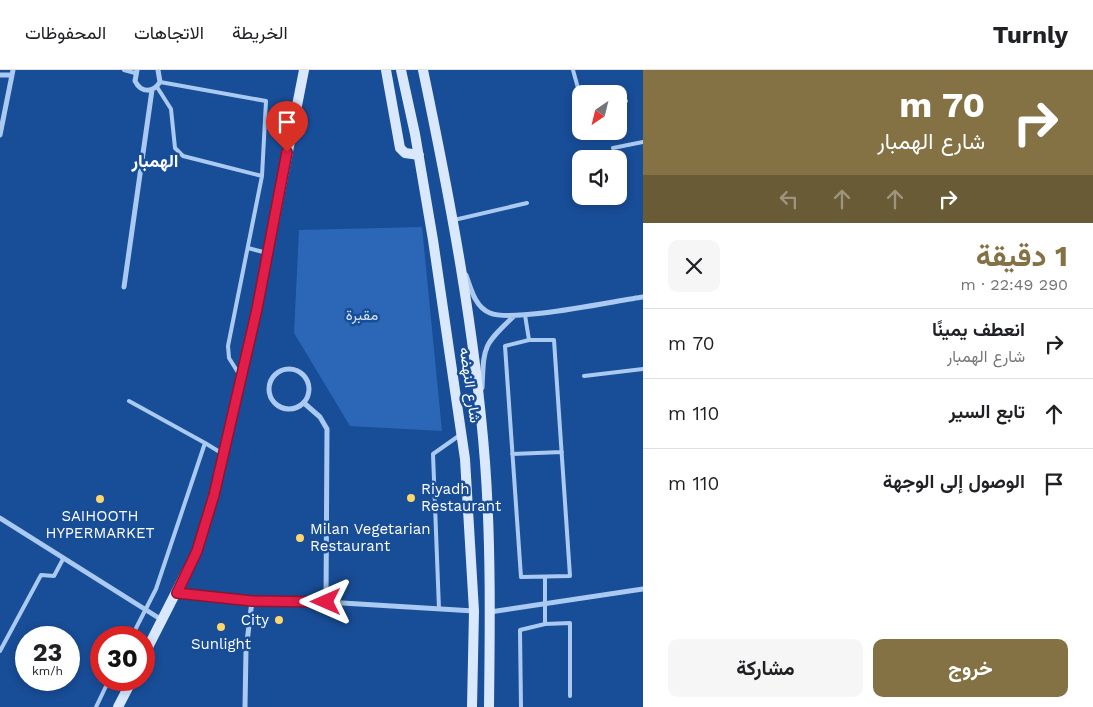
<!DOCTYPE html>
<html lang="ar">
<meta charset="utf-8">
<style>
body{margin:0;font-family:"Work Sans",Vazirmatn,sans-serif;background:#f6f6f6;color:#202124;direction:rtl;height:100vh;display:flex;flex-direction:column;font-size:19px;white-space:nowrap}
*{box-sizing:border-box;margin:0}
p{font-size:16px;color:#757577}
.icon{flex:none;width:28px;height:28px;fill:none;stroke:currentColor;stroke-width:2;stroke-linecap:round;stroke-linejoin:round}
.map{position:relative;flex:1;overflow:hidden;direction:ltr}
.details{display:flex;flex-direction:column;background:#fff;width:450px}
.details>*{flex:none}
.top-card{background:#847244;color:#fff;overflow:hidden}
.needle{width:32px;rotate:215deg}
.fabs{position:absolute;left:572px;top:15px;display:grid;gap:10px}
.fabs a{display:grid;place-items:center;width:55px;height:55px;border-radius:10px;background:#fff;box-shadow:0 2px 8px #0003;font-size:25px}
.speed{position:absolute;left:15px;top:556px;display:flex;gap:10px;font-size:25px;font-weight:700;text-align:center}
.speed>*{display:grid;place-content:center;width:65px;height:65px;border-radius:50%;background:#fff;box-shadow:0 2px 8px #0003;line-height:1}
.speed small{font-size:12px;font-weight:400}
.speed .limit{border:8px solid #d22;background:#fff;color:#111}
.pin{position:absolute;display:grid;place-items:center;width:42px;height:42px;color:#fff;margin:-51px -21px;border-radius:50% 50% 50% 0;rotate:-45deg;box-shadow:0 0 5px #0007}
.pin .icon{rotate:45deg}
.me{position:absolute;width:55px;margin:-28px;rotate:270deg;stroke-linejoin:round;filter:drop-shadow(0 0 4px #0008)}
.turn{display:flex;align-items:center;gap:18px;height:105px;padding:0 25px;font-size:22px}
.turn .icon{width:65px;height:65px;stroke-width:2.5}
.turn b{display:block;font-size:35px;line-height:42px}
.lanes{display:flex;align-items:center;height:48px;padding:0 25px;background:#0003;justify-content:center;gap:25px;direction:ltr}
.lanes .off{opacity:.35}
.round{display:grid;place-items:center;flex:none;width:52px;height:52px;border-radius:10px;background:#f6f6f6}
.headline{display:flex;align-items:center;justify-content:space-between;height:85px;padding:0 25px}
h1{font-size:30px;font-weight:700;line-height:38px;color:#847244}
.action{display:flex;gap:10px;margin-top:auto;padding:10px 25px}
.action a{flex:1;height:58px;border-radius:10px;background:#847244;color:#fff;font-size:20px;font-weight:700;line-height:58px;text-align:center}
.action a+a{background:#f6f6f6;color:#202124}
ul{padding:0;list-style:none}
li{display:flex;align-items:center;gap:15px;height:70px;padding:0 25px;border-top:1px solid #e0e0e0}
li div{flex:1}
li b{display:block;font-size:19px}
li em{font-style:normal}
header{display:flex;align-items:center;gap:30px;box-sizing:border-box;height:70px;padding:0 25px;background:#fff;border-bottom:1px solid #e0e0e0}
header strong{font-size:24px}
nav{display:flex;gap:28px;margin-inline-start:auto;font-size:18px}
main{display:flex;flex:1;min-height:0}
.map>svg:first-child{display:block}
</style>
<header>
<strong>Turnly</strong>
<nav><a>الخريطة</a><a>الاتجاهات</a><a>المحفوظات</a></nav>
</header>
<main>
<section class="details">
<div class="top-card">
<div class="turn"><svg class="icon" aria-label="right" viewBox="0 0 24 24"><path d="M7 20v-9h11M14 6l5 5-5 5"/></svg><div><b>70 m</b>شارع الهمبار</div></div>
<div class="lanes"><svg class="icon off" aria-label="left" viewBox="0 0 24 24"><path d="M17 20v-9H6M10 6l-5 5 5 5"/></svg><svg class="icon off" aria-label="ahead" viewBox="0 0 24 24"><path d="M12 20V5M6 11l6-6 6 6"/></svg><svg class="icon off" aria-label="ahead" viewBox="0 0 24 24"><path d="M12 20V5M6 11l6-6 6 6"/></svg><svg class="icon" aria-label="right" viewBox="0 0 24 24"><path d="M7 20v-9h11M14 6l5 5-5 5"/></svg></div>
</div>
<div class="headline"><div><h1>1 دقيقة</h1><p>290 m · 22:49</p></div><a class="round"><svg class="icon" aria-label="close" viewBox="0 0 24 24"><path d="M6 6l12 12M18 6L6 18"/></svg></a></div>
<ul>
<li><svg class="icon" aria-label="right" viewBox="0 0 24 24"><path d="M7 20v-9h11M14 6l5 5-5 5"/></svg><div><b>انعطف يمينًا</b><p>شارع الهمبار</p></div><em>70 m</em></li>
<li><svg class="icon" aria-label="ahead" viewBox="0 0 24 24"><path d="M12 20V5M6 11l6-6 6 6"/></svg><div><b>تابع السير</b></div><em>110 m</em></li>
<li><svg class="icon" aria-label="arrive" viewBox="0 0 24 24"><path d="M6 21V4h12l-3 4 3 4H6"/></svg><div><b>الوصول إلى الوجهة</b></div><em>110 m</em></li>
</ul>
<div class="action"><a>خروج</a><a>مشاركة</a></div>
</section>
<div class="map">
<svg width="643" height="637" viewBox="0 0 643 637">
<rect width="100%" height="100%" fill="#184d97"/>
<path fill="#2b67b6" d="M422,157L442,361L350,356L294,263L299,160Z"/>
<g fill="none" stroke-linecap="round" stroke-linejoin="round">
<path stroke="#abcaf1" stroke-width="4" d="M124,0L135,3
M573,0L581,29
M160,12L266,31L262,106L228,276L229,288L239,304
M157,17L171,39L175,78L183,86L262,106
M619,34L626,31
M613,78L643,72
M454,150L527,133
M248,178L267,183
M525,245L529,270L505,276L521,507L570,506L554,270H529
M584,306L643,299
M129,331L205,373
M512,384L562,382
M439,539L433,384L460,365
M545,554L570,553V626
M131,568L156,519L205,373L223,384
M0,581L41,505L54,506L63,489
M96,637L109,610
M521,637L520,560L545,554V507"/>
<path stroke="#abcaf1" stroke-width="5" d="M137,0L135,11C141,23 153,23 160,12L158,0
M0,5H12
M0,65L13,0
M466,205C471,219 475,237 490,243C512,253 614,231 643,227
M124,217L152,20
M269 319a20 20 0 1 1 40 0a20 20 0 1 1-40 0Z
M482,318C484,277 482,276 513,247
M304,333L320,347L327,359L326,532
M0,448L162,550
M177,523L252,531L326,532L474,541
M490,542L643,519
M245,637L246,580L252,531"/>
<path stroke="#d9e8fc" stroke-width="10" d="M386,0L400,78L405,83L419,85
M401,0L415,64L433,170L465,389L474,541L472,637
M423,0C450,129 475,260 485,392C491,473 490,555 489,637
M144,585L197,481L214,425L257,239L304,0
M118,637L132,610"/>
</g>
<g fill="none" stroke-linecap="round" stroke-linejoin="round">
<g stroke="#92132f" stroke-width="12">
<path id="route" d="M287,82L257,239L214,425L197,481L177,523L252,531L326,532"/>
</g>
<use href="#route" stroke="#e11d48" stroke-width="9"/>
</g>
<g fill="#ffd66b" stroke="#184d97" stroke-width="2">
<circle cx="411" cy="428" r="5"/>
<circle cx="100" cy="429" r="5"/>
<circle cx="300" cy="468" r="5"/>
<circle cx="279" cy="550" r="5"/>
<circle cx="221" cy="557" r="5"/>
</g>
<g text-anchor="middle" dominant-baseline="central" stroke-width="5" stroke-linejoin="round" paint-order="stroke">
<g font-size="15" fill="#d2e4fc" stroke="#184d97">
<text x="362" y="245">مقبرة</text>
</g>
<g font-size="15" fill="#fff" stroke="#184d97">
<text transform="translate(470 315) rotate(82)">شارع النهضه</text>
</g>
<g font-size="15" fill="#fff" stroke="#184d97" text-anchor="start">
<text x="421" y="419">Riyadh<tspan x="421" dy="17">Restaurant</tspan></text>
<text x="100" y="446" text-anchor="middle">SAIHOOTH<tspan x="100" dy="17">HYPERMARKET</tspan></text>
<text x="310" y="459">Milan Vegetarian<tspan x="310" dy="17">Restaurant</tspan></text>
<text x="269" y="550" text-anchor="end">City</text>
<text x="221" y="574" text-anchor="middle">Sunlight</text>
</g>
<g font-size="18" font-weight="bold" fill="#fff" stroke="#184d97">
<text x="155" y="90">الهمبار</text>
</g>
</g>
</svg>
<div class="fabs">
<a><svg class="needle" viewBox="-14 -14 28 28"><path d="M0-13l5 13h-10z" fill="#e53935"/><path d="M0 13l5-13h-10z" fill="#757577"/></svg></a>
<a><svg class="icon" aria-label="sound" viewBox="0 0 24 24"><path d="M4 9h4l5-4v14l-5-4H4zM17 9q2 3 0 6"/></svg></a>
</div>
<div class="speed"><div>23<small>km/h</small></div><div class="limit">30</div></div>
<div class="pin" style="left:287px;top:82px;background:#d93025"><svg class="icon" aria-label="arrive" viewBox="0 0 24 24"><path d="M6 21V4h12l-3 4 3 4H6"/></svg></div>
<svg class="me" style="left:326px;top:532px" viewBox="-20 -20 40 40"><path d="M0-17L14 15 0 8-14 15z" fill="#e11d48" stroke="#fff" stroke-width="4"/></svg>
</div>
</main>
